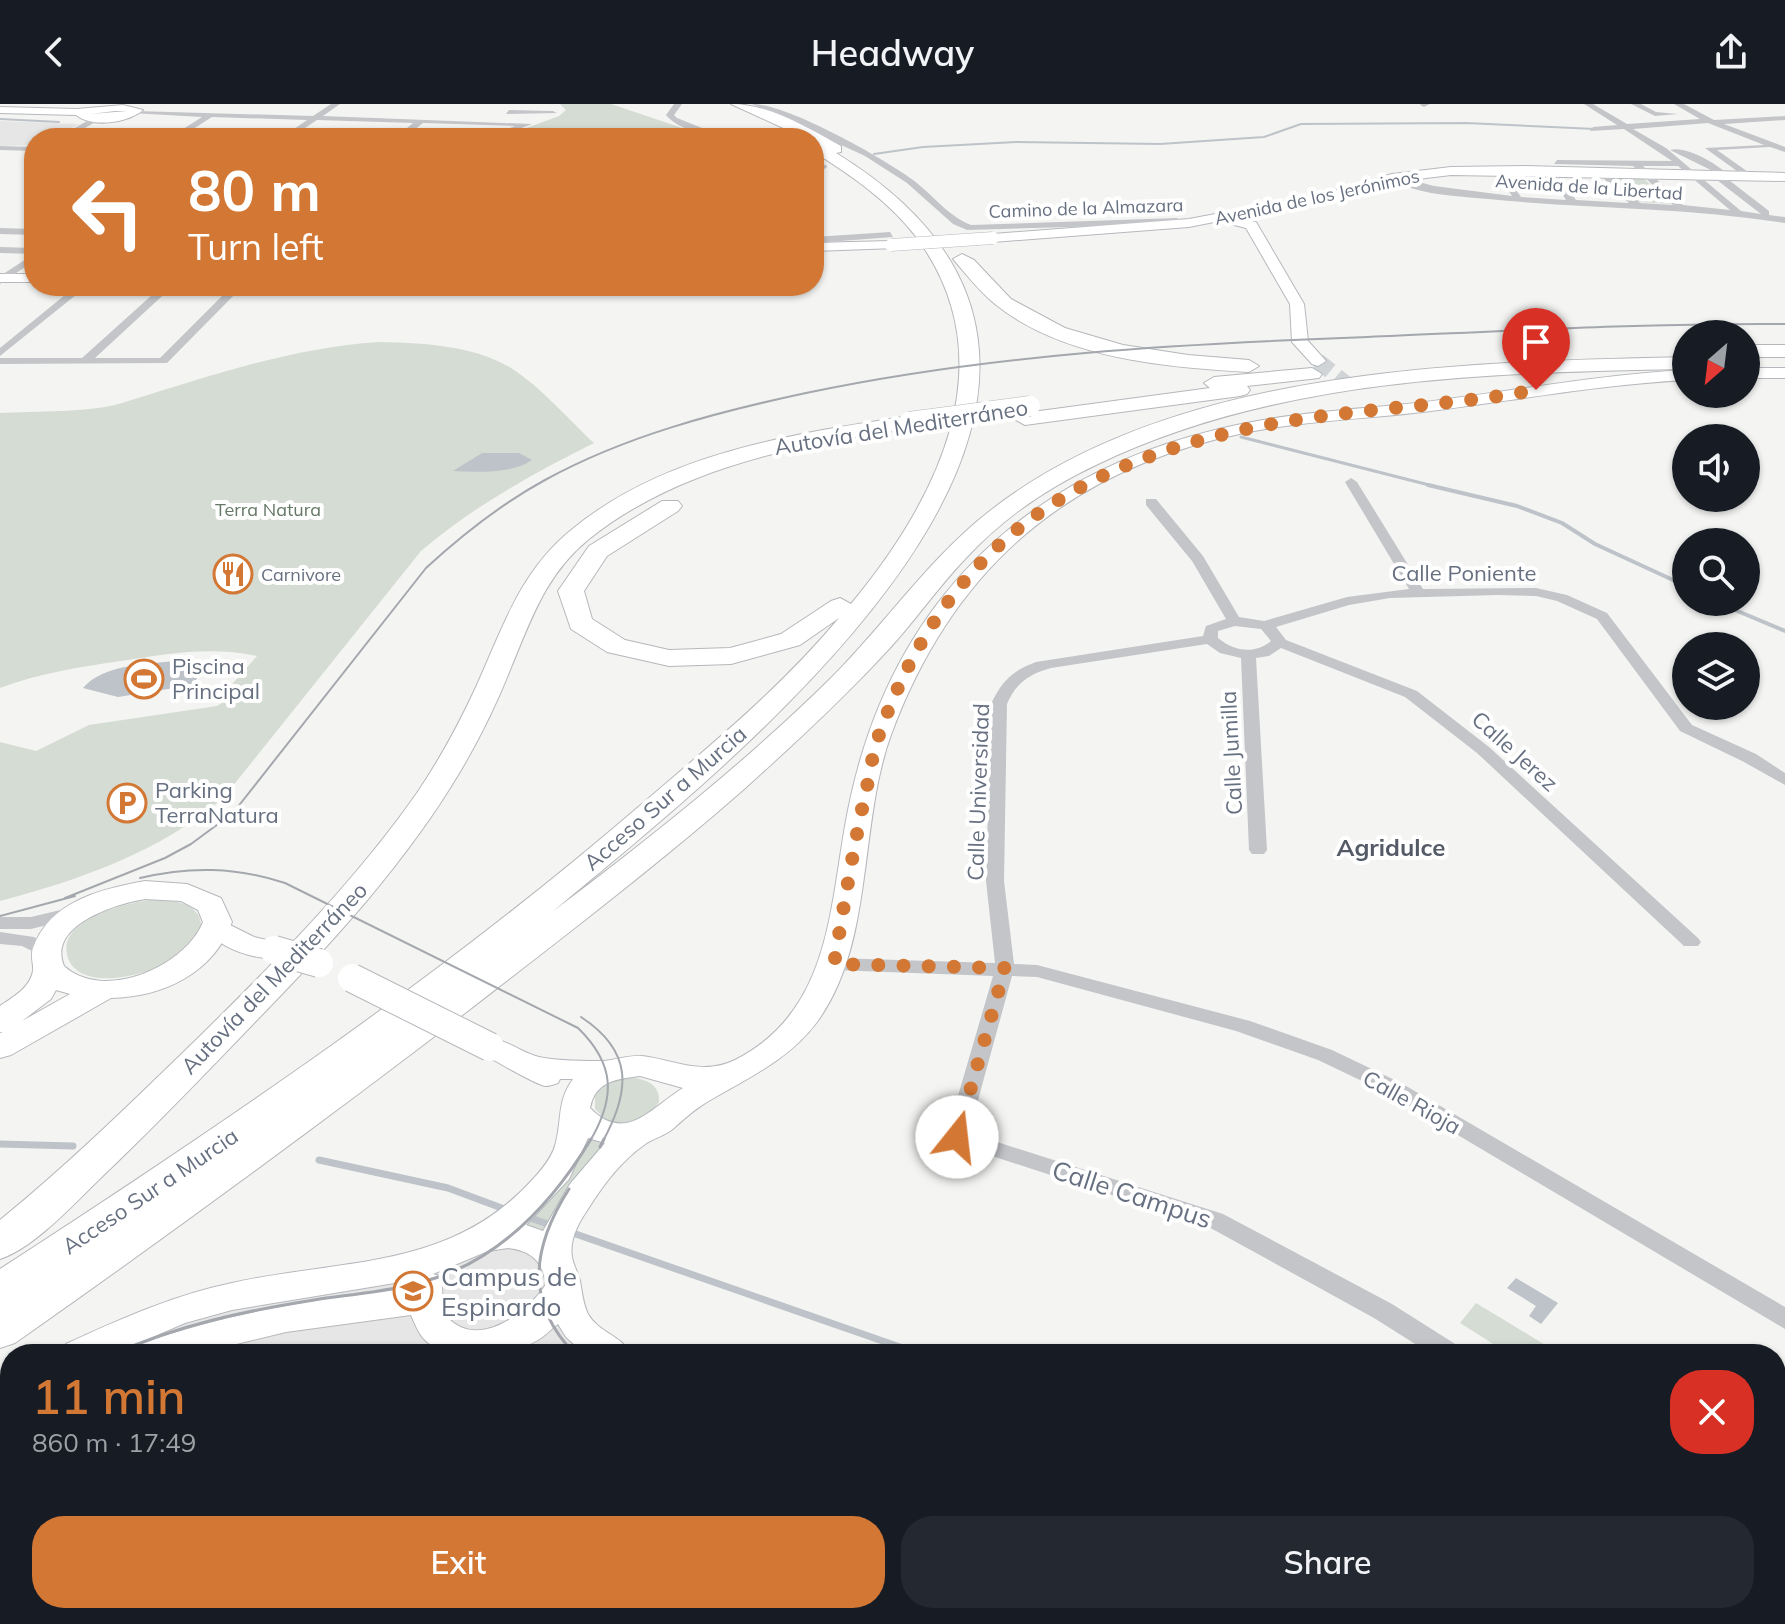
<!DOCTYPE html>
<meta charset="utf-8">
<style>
body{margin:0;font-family:Mulish,sans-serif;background:#242831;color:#f1f3f6;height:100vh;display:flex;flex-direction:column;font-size:30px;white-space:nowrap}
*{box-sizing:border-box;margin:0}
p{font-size:26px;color:#9ea1a6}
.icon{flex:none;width:44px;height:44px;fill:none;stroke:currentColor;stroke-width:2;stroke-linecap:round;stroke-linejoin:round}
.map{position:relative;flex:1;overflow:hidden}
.sheet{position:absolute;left:0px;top:1240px;width:1786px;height:280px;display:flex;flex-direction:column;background:#171b24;border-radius:32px 32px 0 0;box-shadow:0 2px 6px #0004}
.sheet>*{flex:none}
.top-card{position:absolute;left:24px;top:24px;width:800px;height:168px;border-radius:32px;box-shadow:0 2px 6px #0004;background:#d37734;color:#fff;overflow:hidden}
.needle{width:52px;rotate:208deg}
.buttons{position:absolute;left:1672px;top:216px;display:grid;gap:16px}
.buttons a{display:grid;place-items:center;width:88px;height:88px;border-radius:50%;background:#171b24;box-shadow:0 2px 6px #0004;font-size:40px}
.pin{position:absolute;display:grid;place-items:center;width:68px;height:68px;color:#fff;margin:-82px -34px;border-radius:50% 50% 50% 0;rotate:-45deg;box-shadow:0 0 8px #0007}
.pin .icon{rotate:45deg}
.me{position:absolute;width:88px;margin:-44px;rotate:16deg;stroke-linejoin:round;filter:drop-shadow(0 0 6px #0008)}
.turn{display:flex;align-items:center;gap:28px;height:168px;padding:0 32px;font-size:36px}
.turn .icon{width:104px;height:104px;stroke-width:2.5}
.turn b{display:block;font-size:56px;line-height:68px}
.round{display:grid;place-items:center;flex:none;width:84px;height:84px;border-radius:32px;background:#242831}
.head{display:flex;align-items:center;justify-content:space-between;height:136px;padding:0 32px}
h1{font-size:48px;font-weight:600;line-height:60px;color:#d37734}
.button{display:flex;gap:16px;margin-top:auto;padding:16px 32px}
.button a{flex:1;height:92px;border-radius:32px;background:#d37734;color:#fff;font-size:32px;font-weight:600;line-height:92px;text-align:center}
.button a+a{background:#242831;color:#f1f3f6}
header{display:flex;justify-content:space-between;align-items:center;height:104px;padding:0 32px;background:#171b24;font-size:36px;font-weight:600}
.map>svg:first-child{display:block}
</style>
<header><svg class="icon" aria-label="back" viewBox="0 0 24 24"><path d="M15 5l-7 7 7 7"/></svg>Headway<svg class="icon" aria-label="share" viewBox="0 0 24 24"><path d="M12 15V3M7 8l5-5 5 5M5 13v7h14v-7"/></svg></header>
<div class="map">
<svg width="1785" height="1520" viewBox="0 0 1785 1520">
<rect width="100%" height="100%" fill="#f4f5f2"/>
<path fill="#e5e6e5" d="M0,17L79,20L53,34H34V41L0,42Z
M513,1131L563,1182L613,1250H79L149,1217Z
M10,1294V1510H1230L1251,1520H0V1301Z"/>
<path fill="#d5dcd3" d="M560,0H611L712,34H499L559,12L566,6Z
M1606,68L1637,69L1673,100L1638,98Z
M379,238C422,239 473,241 511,264C541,283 568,315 594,339C532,370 474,402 421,447L224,693C161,748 79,776 0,797V638L36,647L89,621L217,602L228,595L224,592L226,587L257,552C211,542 167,550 121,557C79,563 40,569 0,584V309C35,307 90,309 122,299C207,273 289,244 379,238Z
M161,795C178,797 203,802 201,824C200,839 185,847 174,855C152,870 81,890 68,854C54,813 136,796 161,795Z
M628,973C645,975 660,979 659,998C647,1017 626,1022 606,1016L595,1005V991L608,979Z
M585,1033L611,1041L548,1136L512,1124Z
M1476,1199L1557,1248L1509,1250L1460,1219Z
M10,1384V1510H308L305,1520H0V1391Z
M630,1510H806L829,1520H627Z"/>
<path fill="#bdc3c9" d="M482,349H519L532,356C513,370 476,368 453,367Z
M173,557L203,564L193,581L118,593L83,584C104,560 144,561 173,557Z
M1516,1174L1558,1199L1541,1220L1529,1212L1536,1202L1507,1184Z"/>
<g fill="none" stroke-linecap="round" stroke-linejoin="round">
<path stroke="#bdc3c9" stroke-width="2" d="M0,15L59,18
M874,50L923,43L1016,38L1160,40L1264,33L1301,20L1466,19L1595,25"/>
<path stroke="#bdc3c9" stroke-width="3" d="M1241,333L1437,383"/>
<path stroke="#bdc3c9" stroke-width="4" d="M1428,381L1517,402L1562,419L1595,440L1686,482
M1716,498L1785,527"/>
<path stroke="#bdc3c9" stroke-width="7" d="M0,1040L73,1042
M319,1056L448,1084L507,1106
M528,1113L553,1122
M570,1128L920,1250
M1489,1510L1504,1520"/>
<path stroke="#d1d4d6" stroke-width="16" stroke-dasharray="16 8" stroke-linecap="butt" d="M1318,257L1355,287"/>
<g stroke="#b5b8bd" stroke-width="2">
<path id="secondary" d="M123,1L143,6C128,19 92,24 76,11L0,9V3L77,5ZM115,7H127L91,10Z
M1525,62L1785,69V77L1451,71L1393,78L1329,96L1236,114L1256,118L1304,200L1308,237L1326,257L1318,262L1312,260L1292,238L1290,200L1246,124L1219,117L1189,123L993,138L986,134L993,130L1189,115L1327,89L1392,70L1451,63Z
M891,137L898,141L896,144L814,147V139Z
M0,170H34V178H0Z
M1746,264H1785V274H1746Z
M1686,266V276C1597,281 1511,297 1423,308C1363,315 1303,317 1244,329C1069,365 953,463 891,631C858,721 875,839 817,918C789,956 746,975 707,998C694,1006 685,1014 674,1024C665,1032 653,1034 644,1041C621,1057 603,1081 588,1105C579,1118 569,1136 572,1153C573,1160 578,1169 580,1177C582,1187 583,1200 588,1210C598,1228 622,1232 631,1250H585L566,1233L558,1220C551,1225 545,1232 538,1236C508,1253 449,1262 423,1234C418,1228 414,1218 411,1211L286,1228L195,1250H136L141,1240C229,1208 317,1195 410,1184L413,1176L232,1206L185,1219L113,1250H61L66,1240C120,1215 174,1191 232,1179C343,1154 451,1167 534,1074C543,1064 553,1052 556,1038C562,1014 557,997 573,975H560L558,979C553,981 549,982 545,982C537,981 479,949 475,943L480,936C502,930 518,948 539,953C557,957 584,957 603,957C616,956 629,951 642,952C675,956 702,972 735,956C833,906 829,801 848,706C888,504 1020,372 1219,325C1287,308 1356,306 1425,298C1512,287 1598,271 1686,266ZM640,972L683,984C653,1002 626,1041 590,1004C595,977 617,975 640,972ZM588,1034L605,1039L570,1080L543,1127L526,1121L569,1075ZM508,1144C532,1147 542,1157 546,1180C529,1208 478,1247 447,1213C438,1203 446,1184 439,1172L433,1170L488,1147Z
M218,815L254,833L284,840L288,846L284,852C259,859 219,845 204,823L208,817Z
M10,1279V1313L0,1316V1282Z
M10,1316V1350L0,1354V1320Z
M1089,1510H1156L1161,1520H1094Z
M1209,1510H1267L1272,1520H1214Z"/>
</g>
<g stroke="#b6b8bc" stroke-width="2">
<path id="primary" d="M145,777L187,780L221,794L232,818C214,869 163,893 111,894L11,951L0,954V929L3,928H0V902C13,893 30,884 33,867C34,860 30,853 33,844C50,797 101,785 145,777ZM145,795L181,797L198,806L203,818C185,863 103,898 64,862C47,821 116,800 145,795ZM56,886L70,890L22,917L51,895Z"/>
</g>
<g stroke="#b5b7ba" stroke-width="2">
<path id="highway" d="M731,0C770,0 807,24 841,42V48L836,49C1214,281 748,645 552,808C649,735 745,659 831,574C886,519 930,453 991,406C1175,263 1463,258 1686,253V265C1487,269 1278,273 1096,361C1047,384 1002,415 966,454C938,483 915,517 888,546C842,596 793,641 743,686C655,763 562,834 469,906C320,1020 169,1131 15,1239L0,1244V1165C220,1022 437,876 636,705C706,645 780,585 839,514L800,541L731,560L669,562L607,548L571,525L558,487L589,442L662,397H678L682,402L678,407L607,452L584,487L592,515L625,536L669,546L730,544L781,530L831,497L840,494L851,500C937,396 1008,258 917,134C890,98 852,72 814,48V34H805Z
M962,150L974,156L1011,195L1065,224L1123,241L1188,251L1249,256L1259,262L1249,268C1166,263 1063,255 995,200C980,188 966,170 953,155Z
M1746,241H1785V253H1746Z
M1312,264L1322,270L1319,274L1247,282L1250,286L1247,290L1240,292L1025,321L1014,315L1025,309L1210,284L1204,279L1214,273Z
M909,312L920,318L916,322C885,330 852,333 820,339C738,356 655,382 589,435C547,469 532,513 512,561C498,597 481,632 461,666C406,759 331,840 256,917C208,967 160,1017 110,1065C81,1092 37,1143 0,1155V1116C69,1060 133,997 197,935C275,858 354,779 417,689C440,655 459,620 476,583C502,526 519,469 570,427C663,349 792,330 909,312Z"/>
</g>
<path fill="#c3c5c9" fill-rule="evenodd" d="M331,0H340L323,12L532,20L496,34H485L515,22L423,19L404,34H395L413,19L317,16L290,34H281L307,16L212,13L179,34H169L202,13L131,9L135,7L313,12Z
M674,0H682L674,11L677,14L727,34C709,34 677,25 666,11Z
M752,0C788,0 883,54 913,76C932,90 949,113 971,121L1177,114L1182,117L1177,120L967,126L953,120L907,79L865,52Z
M1430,0L1424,3L1420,1L1421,0Z
M1584,0H1593L1627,20L1700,15L1674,0H1684L1714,16L1785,12V16L1724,20L1785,43V48L1770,43L1717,46L1751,70L1748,75L1705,44L1764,41L1708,19L1633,25L1666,44L1741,107L1761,110L1713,73V69H1717L1670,46C1686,41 1717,60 1729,71L1725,73L1769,107V111L1785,113V119C1686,103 1588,105 1488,95C1457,92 1415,91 1388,74L1392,71L1434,82L1512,92L1495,65L1499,62L1521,93L1566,96L1547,66L1551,63L1576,96L1629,99L1599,70L1602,65L1640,99L1673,101L1633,62L1554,60L1557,56L1672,57L1624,25L1590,27L1593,23L1617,21ZM1643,62H1678L1730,106L1683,101Z
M1631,0H1641L1656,8L1678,10L1655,12Z
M509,6L553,7L557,9L506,10Z
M94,13L101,15L67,34H57Z
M0,42L34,43V47L0,46Z
M814,59L826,61L827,63L823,66L814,63Z
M0,124L34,125V131L0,130Z
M890,128L893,133L814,139V133Z
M0,143L34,144V150L0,149Z
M34,150V157L0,180V172Z
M76,182H87L0,252V244Z
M162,182H173L95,254H160L232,182H243L167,259L0,260V254H82Z
M1351,374L1357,378L1423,485L1536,484L1567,491L1607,509L1692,621L1756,650L1785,669V681L1744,658L1680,627L1597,515L1557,497L1536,492L1498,491L1390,494L1349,501L1276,523L1286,536L1417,587L1489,643L1698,834L1701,838L1698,842H1684L1477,649L1405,593L1281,544L1269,552L1256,554L1267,746L1264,750H1252L1249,746L1241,554L1220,549L1207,540L1051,564C1029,570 1016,579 1007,600L1004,777L1014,860L1037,861L1250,917L1332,946L1401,979L1785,1203V1225L1387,989L1318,956L1236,927L1037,873L1012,872L969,1029L1223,1110L1392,1200L1460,1243L1463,1250H1431L1374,1214L1207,1122L949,1038L946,1033L993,872L834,866L824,860L834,854L995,859L986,777L991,600C1001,578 1013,566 1036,558L1203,532L1206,522L1226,515L1192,457L1146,401V395H1156L1203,452L1239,513L1264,517L1347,493L1409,485L1345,378ZM1235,522L1261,525L1271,537C1254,551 1234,547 1218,534V527Z
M73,803L80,805L82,809L80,813L31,825H0V813H31Z
M0,828L34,833L56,848L46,854L22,842L0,840Z
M1776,1377L1785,1381V1405L1776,1401Z"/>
<use href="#secondary" fill="#fff" fill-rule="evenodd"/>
<use href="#primary" fill="#fff" fill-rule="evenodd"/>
<use href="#highway" fill="#fff" fill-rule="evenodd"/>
<path stroke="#a4a7ad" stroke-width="2" d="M140,774C190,762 236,763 285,779L578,924C615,960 616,993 590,1037
M65,794L165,754L191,740L233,709L426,464C463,430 501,400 545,376C625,332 717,308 806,289C991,250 1179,240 1368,233C1507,227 1646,219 1785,220
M0,812L75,792
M581,913C633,947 631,986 603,1037"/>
<path stroke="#a4a7ad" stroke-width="3" d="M600,1043L604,1035
M569,1085C532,1143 524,1198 575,1250
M114,1250C178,1221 245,1207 314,1196C360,1189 408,1186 452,1168C512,1142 558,1090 591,1035
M0,1318L10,1311
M1175,1510L1200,1520"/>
<g stroke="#b5b8bd" stroke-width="13" stroke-linecap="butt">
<path id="secondary-bridge-far1" d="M891,141L993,134"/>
</g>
<g stroke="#b5b8bd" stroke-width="30" stroke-linecap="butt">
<path id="secondary-bridge" d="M274,846L319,859
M352,874L490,943"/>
</g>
<g stroke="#b5b7ba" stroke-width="21" stroke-linecap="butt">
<path id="highway-bridge" d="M909,318L1030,302"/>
</g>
<use href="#secondary-bridge-far1" stroke="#fff" stroke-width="12"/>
<use href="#secondary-bridge" stroke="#fff" stroke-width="28"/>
<use href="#highway-bridge" stroke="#fff" stroke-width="20"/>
</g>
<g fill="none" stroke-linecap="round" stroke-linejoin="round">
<path stroke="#d37734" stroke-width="14" stroke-dasharray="0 25.2" d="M957,1033L1005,864L834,860C844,802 853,745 866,687C870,670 872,651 878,634C946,440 1076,356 1272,320C1359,304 1449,302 1536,286"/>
</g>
<defs>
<g id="restaurant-ring" transform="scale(2)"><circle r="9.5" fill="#fff" stroke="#d37734" stroke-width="1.5"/><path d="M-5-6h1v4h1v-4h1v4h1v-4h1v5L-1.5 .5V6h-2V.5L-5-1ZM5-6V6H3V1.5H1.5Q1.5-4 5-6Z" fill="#d37734"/></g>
<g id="stadium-ring" transform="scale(2)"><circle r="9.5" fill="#fff" stroke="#d37734" stroke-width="1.5"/><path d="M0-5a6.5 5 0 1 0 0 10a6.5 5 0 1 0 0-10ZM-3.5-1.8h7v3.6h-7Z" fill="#d37734"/></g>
<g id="parking-ring" transform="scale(2)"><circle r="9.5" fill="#fff" stroke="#d37734" stroke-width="1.5"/><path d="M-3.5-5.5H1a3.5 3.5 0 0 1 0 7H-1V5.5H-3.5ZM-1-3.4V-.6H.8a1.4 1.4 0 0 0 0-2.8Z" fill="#d37734"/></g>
<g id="university-ring" transform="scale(2)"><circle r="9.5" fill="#fff" stroke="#d37734" stroke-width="1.5"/><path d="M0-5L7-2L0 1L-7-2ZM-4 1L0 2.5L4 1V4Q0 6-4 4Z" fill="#d37734"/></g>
</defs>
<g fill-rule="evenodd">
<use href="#restaurant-ring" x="233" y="470"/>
<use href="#stadium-ring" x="144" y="575"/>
<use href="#parking-ring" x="127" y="699"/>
<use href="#university-ring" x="413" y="1187"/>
</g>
<g text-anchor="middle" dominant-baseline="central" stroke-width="8" stroke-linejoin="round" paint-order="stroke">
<g font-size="18" fill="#677080" stroke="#fff">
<text transform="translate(1589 83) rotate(4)">Avenida de la Libertad</text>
<text transform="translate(1317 93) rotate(-12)">Avenida de los Jerónimos</text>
<text transform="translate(1086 104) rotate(-2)">Camino de la Almazara</text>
</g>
<g font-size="18" fill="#657865" stroke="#fff">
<text x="268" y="405">Terra Natura</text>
</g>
<g font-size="18" fill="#677080" stroke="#fff" text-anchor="start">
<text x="261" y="470">Carnivore</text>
</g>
<g font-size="22" fill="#677080" stroke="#fff">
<text transform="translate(901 323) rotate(-9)">Autovía del Mediterráneo</text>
<text x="1464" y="469">Calle Poniente</text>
<text transform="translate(1515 647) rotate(42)">Calle Jerez</text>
<text transform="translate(1231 649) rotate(-93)">Calle Jumilla</text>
<text transform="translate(978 688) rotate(-88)">Calle Universidad</text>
<text transform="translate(665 694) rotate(-41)">Acceso Sur a Murcia</text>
<text transform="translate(274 874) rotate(-46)">Autovía del Mediterráneo</text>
<text transform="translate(1412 998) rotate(29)">Calle Rioja</text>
<text transform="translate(150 1087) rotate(-34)">Acceso Sur a Murcia</text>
</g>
<g font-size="22" fill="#677080" stroke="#fff" text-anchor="start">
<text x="172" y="562">Piscina<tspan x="172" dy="25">Principal</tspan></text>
<text x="155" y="686">Parking<tspan x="155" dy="25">TerraNatura</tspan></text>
</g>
<g font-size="24" font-weight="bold" fill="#545b66" stroke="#fff">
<text x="1391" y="743">Agridulce</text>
</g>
<g font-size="26" fill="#677080" stroke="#fff">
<text transform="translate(1132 1090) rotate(18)">Calle Campus</text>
</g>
<g font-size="26" fill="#677080" stroke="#fff" text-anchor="start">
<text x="441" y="1172">Campus de<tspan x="441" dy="30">Espinardo</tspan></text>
</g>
</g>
</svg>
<div class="buttons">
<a><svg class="needle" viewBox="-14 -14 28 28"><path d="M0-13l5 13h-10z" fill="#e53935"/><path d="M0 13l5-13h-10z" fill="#9ea1a6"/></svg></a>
<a><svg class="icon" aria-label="sound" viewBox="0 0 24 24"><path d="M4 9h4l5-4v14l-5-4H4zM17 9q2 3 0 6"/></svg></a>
<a><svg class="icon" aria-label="search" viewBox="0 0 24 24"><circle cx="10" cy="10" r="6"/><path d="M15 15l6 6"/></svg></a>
<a><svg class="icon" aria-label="layers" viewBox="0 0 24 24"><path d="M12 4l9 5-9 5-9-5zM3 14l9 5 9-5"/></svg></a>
</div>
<div class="pin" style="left:1536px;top:286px;background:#d93025"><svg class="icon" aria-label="arrive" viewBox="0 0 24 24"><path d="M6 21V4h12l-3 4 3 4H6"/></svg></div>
<svg class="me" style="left:957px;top:1033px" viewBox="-20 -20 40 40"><circle r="19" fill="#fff"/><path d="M0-13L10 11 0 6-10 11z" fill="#d37734"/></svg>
<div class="top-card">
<div class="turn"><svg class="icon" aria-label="left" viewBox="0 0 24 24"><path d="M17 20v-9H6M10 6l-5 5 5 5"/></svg><div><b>80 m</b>Turn left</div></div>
</div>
<section class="sheet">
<div class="head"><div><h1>11 min</h1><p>860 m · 17:49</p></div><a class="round" style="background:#d93025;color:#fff"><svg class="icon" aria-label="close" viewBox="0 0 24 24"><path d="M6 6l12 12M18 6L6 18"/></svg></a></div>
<div class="button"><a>Exit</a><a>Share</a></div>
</section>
</div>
